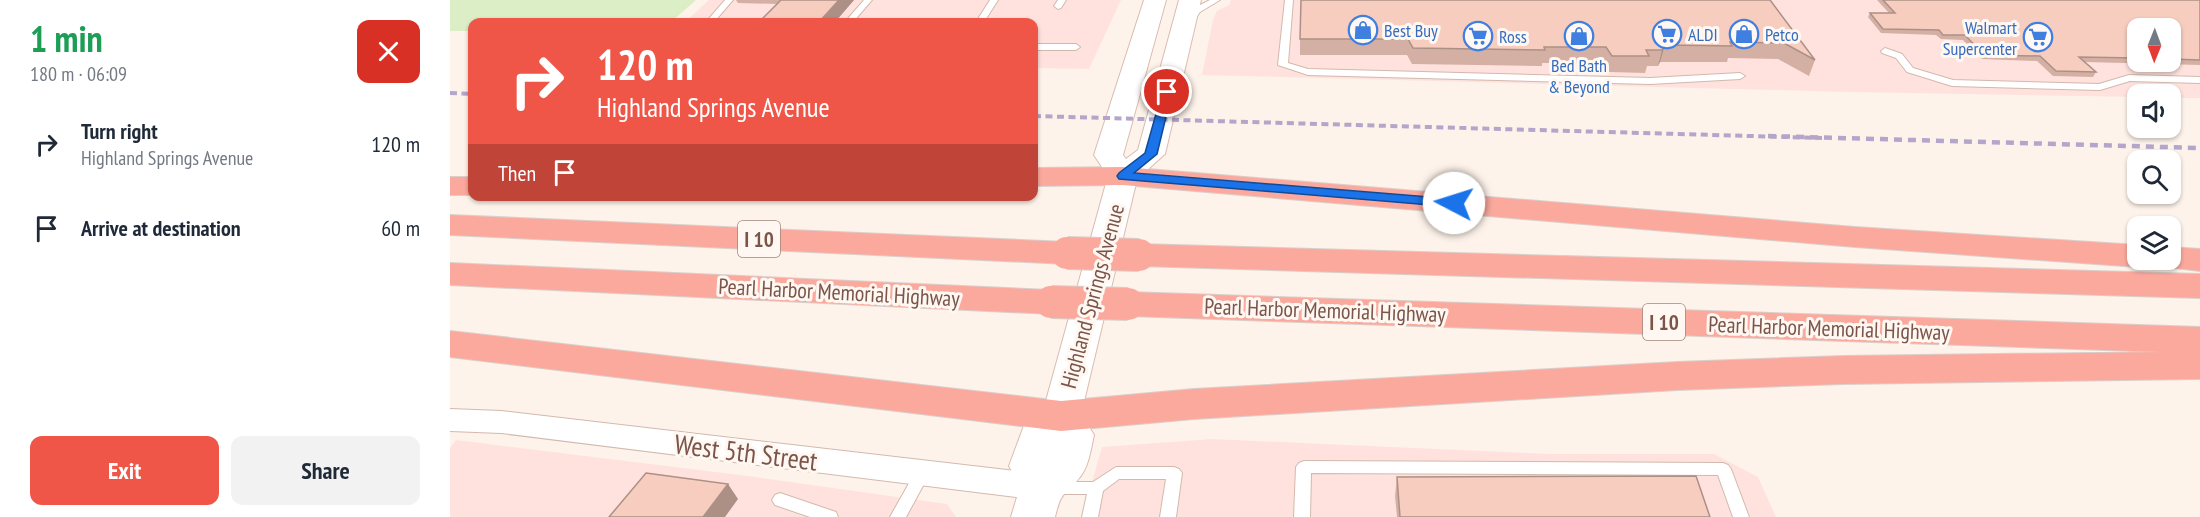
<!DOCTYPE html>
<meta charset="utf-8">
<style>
body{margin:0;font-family:"PT Sans Narrow",sans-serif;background:#f2f2f3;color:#1f2937;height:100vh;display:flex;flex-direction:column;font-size:22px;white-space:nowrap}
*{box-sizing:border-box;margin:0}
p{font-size:20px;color:#747a83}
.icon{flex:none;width:33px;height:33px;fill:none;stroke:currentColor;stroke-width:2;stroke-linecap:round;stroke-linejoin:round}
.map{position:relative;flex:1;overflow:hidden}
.side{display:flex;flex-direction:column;background:#fff;width:450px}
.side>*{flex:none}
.hud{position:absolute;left:18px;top:18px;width:570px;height:183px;border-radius:12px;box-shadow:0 2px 4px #0004;background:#f05647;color:#fff;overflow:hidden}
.needle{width:39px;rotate:181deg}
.fabs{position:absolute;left:1677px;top:18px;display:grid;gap:12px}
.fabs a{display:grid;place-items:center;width:54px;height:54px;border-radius:12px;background:#fff;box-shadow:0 2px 4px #0004;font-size:30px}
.pin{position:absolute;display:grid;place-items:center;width:51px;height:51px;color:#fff;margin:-26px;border:3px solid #fff;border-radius:50%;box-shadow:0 2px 6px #0007}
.me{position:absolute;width:66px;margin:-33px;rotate:275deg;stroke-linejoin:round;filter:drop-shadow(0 0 4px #0008)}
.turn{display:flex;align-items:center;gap:21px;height:126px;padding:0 30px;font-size:27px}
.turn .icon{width:78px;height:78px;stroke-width:2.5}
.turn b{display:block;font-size:42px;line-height:51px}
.then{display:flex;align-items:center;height:57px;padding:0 30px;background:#0003;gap:12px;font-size:22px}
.round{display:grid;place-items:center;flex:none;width:63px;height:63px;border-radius:12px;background:#f2f2f3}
.summary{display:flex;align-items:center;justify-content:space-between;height:102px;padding:0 30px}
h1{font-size:36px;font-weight:600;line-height:45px;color:#1e9e55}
.button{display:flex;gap:12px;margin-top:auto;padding:12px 30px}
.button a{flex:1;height:69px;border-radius:12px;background:#f05647;color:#fff;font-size:24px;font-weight:600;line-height:69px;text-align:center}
.button a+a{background:#f2f2f3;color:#1f2937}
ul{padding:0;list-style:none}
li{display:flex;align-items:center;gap:18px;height:84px;padding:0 30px}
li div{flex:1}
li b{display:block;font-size:22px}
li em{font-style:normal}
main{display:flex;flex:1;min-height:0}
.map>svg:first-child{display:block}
</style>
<main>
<section class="side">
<div class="summary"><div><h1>1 min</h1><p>180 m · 06:09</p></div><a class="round" style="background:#d93025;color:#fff"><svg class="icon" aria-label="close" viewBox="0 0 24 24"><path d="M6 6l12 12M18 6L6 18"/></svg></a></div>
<ul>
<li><svg class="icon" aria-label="right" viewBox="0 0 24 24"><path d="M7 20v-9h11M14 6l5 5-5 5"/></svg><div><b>Turn right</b><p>Highland Springs Avenue</p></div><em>120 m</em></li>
<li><svg class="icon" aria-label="arrive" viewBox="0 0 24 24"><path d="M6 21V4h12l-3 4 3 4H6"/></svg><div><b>Arrive at destination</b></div><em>60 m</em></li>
</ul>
<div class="button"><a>Exit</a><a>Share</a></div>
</section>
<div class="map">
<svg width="1750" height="517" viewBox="0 0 1750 517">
<rect width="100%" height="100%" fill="#fef3ea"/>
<path fill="#ffe2dd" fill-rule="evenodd" d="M259,0H671L639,69L584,68V22H235Z
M781,0H1750V98H1721L1720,94H1688L1687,97L1400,92L752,75L763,20L767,11L779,5ZM1688,28H1720V62H1688Z
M762,439L1101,454H1264L1308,477L1326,517H632L652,447Z
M6,440L290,475L497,504L506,517H0V448Z"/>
<path fill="#dbeec6" d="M0,0H246L221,22H22V31H0Z"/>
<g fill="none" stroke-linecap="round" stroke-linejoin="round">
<g stroke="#d2b9ad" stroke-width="2">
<path id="lane" d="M275,0H283L264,22H256Z
M414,0H422L403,22H395Z
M540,0H548L534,22H526Z
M608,0H616L611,8L608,9L604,6Z
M760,0H770L750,12L742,23H736L735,21L744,8Z
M835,0H843L838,63L858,69L1200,78L1290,73L1295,76L1290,79L1200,84L858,75L828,65Z
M584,44H626L630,47L626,50H584Z
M1435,48L1452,54L1463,68L1503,80L1649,84L1679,75L1750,77V83L1680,81L1650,90L1502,86L1457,72L1446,58L1432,53L1431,51Z
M854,461L1273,463L1278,465L1281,469L1299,517H1283L1268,475L861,473L860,517H844L846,467L849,463Z
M472,467L477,469L480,473L456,517H440L467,469Z
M666,467H724L729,469L732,473L726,517H710L716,479H669L653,491L648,517H632L637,494H604L599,493L596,488L599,483L604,482H643Z
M330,493L386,512L388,517H360L325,505L322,500L325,495Z"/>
</g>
<g stroke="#d2b9ad" stroke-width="2">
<path id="street" d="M0,409L51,411L591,474L602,478L606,487L602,496L591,500L51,433L0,431Z"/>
</g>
<g stroke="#dabcb0" stroke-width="2">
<path id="secondary" d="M694,0H716L673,155L676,159L688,150L729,0H751L715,154L687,179L631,414L644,435C641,448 639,466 630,477C615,497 612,488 605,517H561L570,487L559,466L575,423L594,408L658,176L644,155Z"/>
</g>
<g stroke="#dacfcc" stroke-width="2">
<path id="highway" d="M673,167L1405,227L1688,245V260H1702L1700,264L1688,267L1405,247L673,185L584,186V168Z
M0,177H22V195H0Z
M0,215L617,242L629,245L633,253L629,261L617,264L0,235Z
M689,244L1750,274V298L689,266L677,263L673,255L677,247Z
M1720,247L1750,249V271L1708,266L1704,260H1720Z
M0,263L601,290L613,294L618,302L613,310L601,314L0,285Z
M678,292L1750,327V379L1393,384L1227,390L744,419L611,431L0,357V331L611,401L744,389L1227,362L1393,356L1712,352L678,316L666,313L661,304L666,295Z"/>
</g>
<use href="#lane" fill="#fff" fill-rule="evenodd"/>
<use href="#street" fill="#fff" fill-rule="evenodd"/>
<use href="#secondary" fill="#fff" fill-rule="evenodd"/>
<use href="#highway" fill="#fca99d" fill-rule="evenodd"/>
<path stroke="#b4a5ca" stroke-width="4" stroke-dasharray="7 4.5" stroke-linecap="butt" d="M0,93L22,94
M584,116L1372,138"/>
<path stroke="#b4a5ca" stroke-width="4.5" stroke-dasharray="8 6" stroke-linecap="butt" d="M1318,136L1750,148"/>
<g stroke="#dacfcc" stroke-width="34" stroke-linecap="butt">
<path id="highway-bridge" d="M617,253L689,255
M601,302L678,304"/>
</g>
<use href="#highway-bridge" stroke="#fca99d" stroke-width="32"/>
</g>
<path fill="#d4b0a4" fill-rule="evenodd" d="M286,0H404L385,22L328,4L288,3Z
M1320,0L1365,60L1359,76L1328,59L1278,58L1277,62H1210L1208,66H1197L1195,73L1159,72L1152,63H1092V66L962,64L957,55H850V39Z
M1427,0H1750V65L1635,62L1646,72L1643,77L1603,76L1587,61L1532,59L1513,40L1491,39L1486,35L1431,33L1418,17L1420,13H1439ZM1688,28H1720V62H1688Z
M947,477L1260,517H947L945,496Z"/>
<path fill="#ac9086" d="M389,0H404L385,22H369Z
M1215,45L1210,62L1208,66L1212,50Z
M278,484L288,499L275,517H253Z"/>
<path fill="#f6cdbf" stroke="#ac9086" stroke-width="1.5" d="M331,0H389L369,22H309Z
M851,0H1320L1365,60L1334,43L1280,42L1282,46L1215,45L1212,50H1196L1199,56H1162L1156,47H1094L1095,50L963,48L958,39H850Z
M1433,0H1750V60L1720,59V28H1688V58L1629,57L1646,72L1606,71L1590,56L1534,55L1515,35H1493L1489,30L1433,29L1420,13H1445Z
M196,473L278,484L253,517H159Z
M1246,476L1260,517H950L947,477Z"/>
<path fill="#1a73e8" stroke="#114b97" stroke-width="1.5" d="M713,89H717L722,92L707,154L684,173L1004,199L1010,203L1004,207L669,179L667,176L669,173L695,153Z"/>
<defs>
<g id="shop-ring" transform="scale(1.5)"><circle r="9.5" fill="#fff8f2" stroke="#3f7fe0" stroke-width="1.5"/><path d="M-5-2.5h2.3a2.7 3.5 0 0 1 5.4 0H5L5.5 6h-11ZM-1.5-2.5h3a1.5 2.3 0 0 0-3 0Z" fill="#3f7fe0"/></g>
<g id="supermarket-ring" transform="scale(1.5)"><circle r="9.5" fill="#fff8f2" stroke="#3f7fe0" stroke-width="1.5"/><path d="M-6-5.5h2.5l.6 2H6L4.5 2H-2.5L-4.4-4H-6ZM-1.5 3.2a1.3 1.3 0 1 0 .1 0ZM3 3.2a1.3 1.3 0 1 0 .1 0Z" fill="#3f7fe0"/></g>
</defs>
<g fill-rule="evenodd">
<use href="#shop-ring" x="913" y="30"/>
<use href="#supermarket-ring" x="1217" y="34"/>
<use href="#shop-ring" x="1294" y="34"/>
<use href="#supermarket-ring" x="1028" y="36"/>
<use href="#shop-ring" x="1129" y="36"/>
<use href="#supermarket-ring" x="1588" y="37"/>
</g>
<g text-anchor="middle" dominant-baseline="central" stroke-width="6" stroke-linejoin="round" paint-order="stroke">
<g font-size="18" fill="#366cbe" stroke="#fff8f2" text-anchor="start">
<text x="1567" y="27" text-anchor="end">Walmart<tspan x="1567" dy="21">Supercenter</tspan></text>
<text x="934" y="30">Best Buy</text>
<text x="1238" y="34">ALDI</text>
<text x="1315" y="34">Petco</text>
<text x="1049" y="36">Ross</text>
<text x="1129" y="65" text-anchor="middle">Bed Bath<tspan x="1129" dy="21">&amp; Beyond</tspan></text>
</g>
<g fill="#fff8f2" stroke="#a3867c" stroke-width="1.5">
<rect x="288" y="221" width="42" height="36" rx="4.5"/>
<rect x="1193" y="304" width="42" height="36" rx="4.5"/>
</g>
<g font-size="21" font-weight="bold" fill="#7c554a">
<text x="309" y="239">I 10</text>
<text x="1214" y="322">I 10</text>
</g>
<g font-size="22" fill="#7c554a" stroke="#fff8f2">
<text transform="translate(389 292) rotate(3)">Pearl Harbor Memorial Highway</text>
<text transform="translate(642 296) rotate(-75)">Highland Springs Avenue</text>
<text transform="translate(875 310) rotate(2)">Pearl Harbor Memorial Highway</text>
<text transform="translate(1379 328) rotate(2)">Pearl Harbor Memorial Highway</text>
</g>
<g font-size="27" fill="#7c554a" stroke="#fff8f2">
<text transform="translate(296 452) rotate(7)">West 5th Street</text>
</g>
</g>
</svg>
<div class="fabs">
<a><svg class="needle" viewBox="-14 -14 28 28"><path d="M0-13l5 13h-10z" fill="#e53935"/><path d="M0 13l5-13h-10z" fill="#747a83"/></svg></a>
<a><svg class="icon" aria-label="sound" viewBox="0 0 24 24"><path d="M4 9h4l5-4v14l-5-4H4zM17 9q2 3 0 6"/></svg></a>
<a><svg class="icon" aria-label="search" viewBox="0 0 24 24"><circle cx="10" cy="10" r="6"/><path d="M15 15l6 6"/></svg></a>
<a><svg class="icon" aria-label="layers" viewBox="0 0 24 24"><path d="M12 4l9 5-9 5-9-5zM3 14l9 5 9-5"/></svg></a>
</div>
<div class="pin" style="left:717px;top:92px;background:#d93025"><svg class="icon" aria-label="arrive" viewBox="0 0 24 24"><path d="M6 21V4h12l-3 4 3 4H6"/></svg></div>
<svg class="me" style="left:1004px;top:203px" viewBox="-20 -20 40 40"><circle r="19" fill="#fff"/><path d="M0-13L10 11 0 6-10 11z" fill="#1a73e8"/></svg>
<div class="hud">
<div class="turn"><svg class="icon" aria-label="right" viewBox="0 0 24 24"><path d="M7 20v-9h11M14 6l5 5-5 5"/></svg><div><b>120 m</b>Highland Springs Avenue</div></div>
<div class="then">Then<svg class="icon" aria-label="arrive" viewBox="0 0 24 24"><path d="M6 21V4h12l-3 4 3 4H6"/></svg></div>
</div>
</div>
</main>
